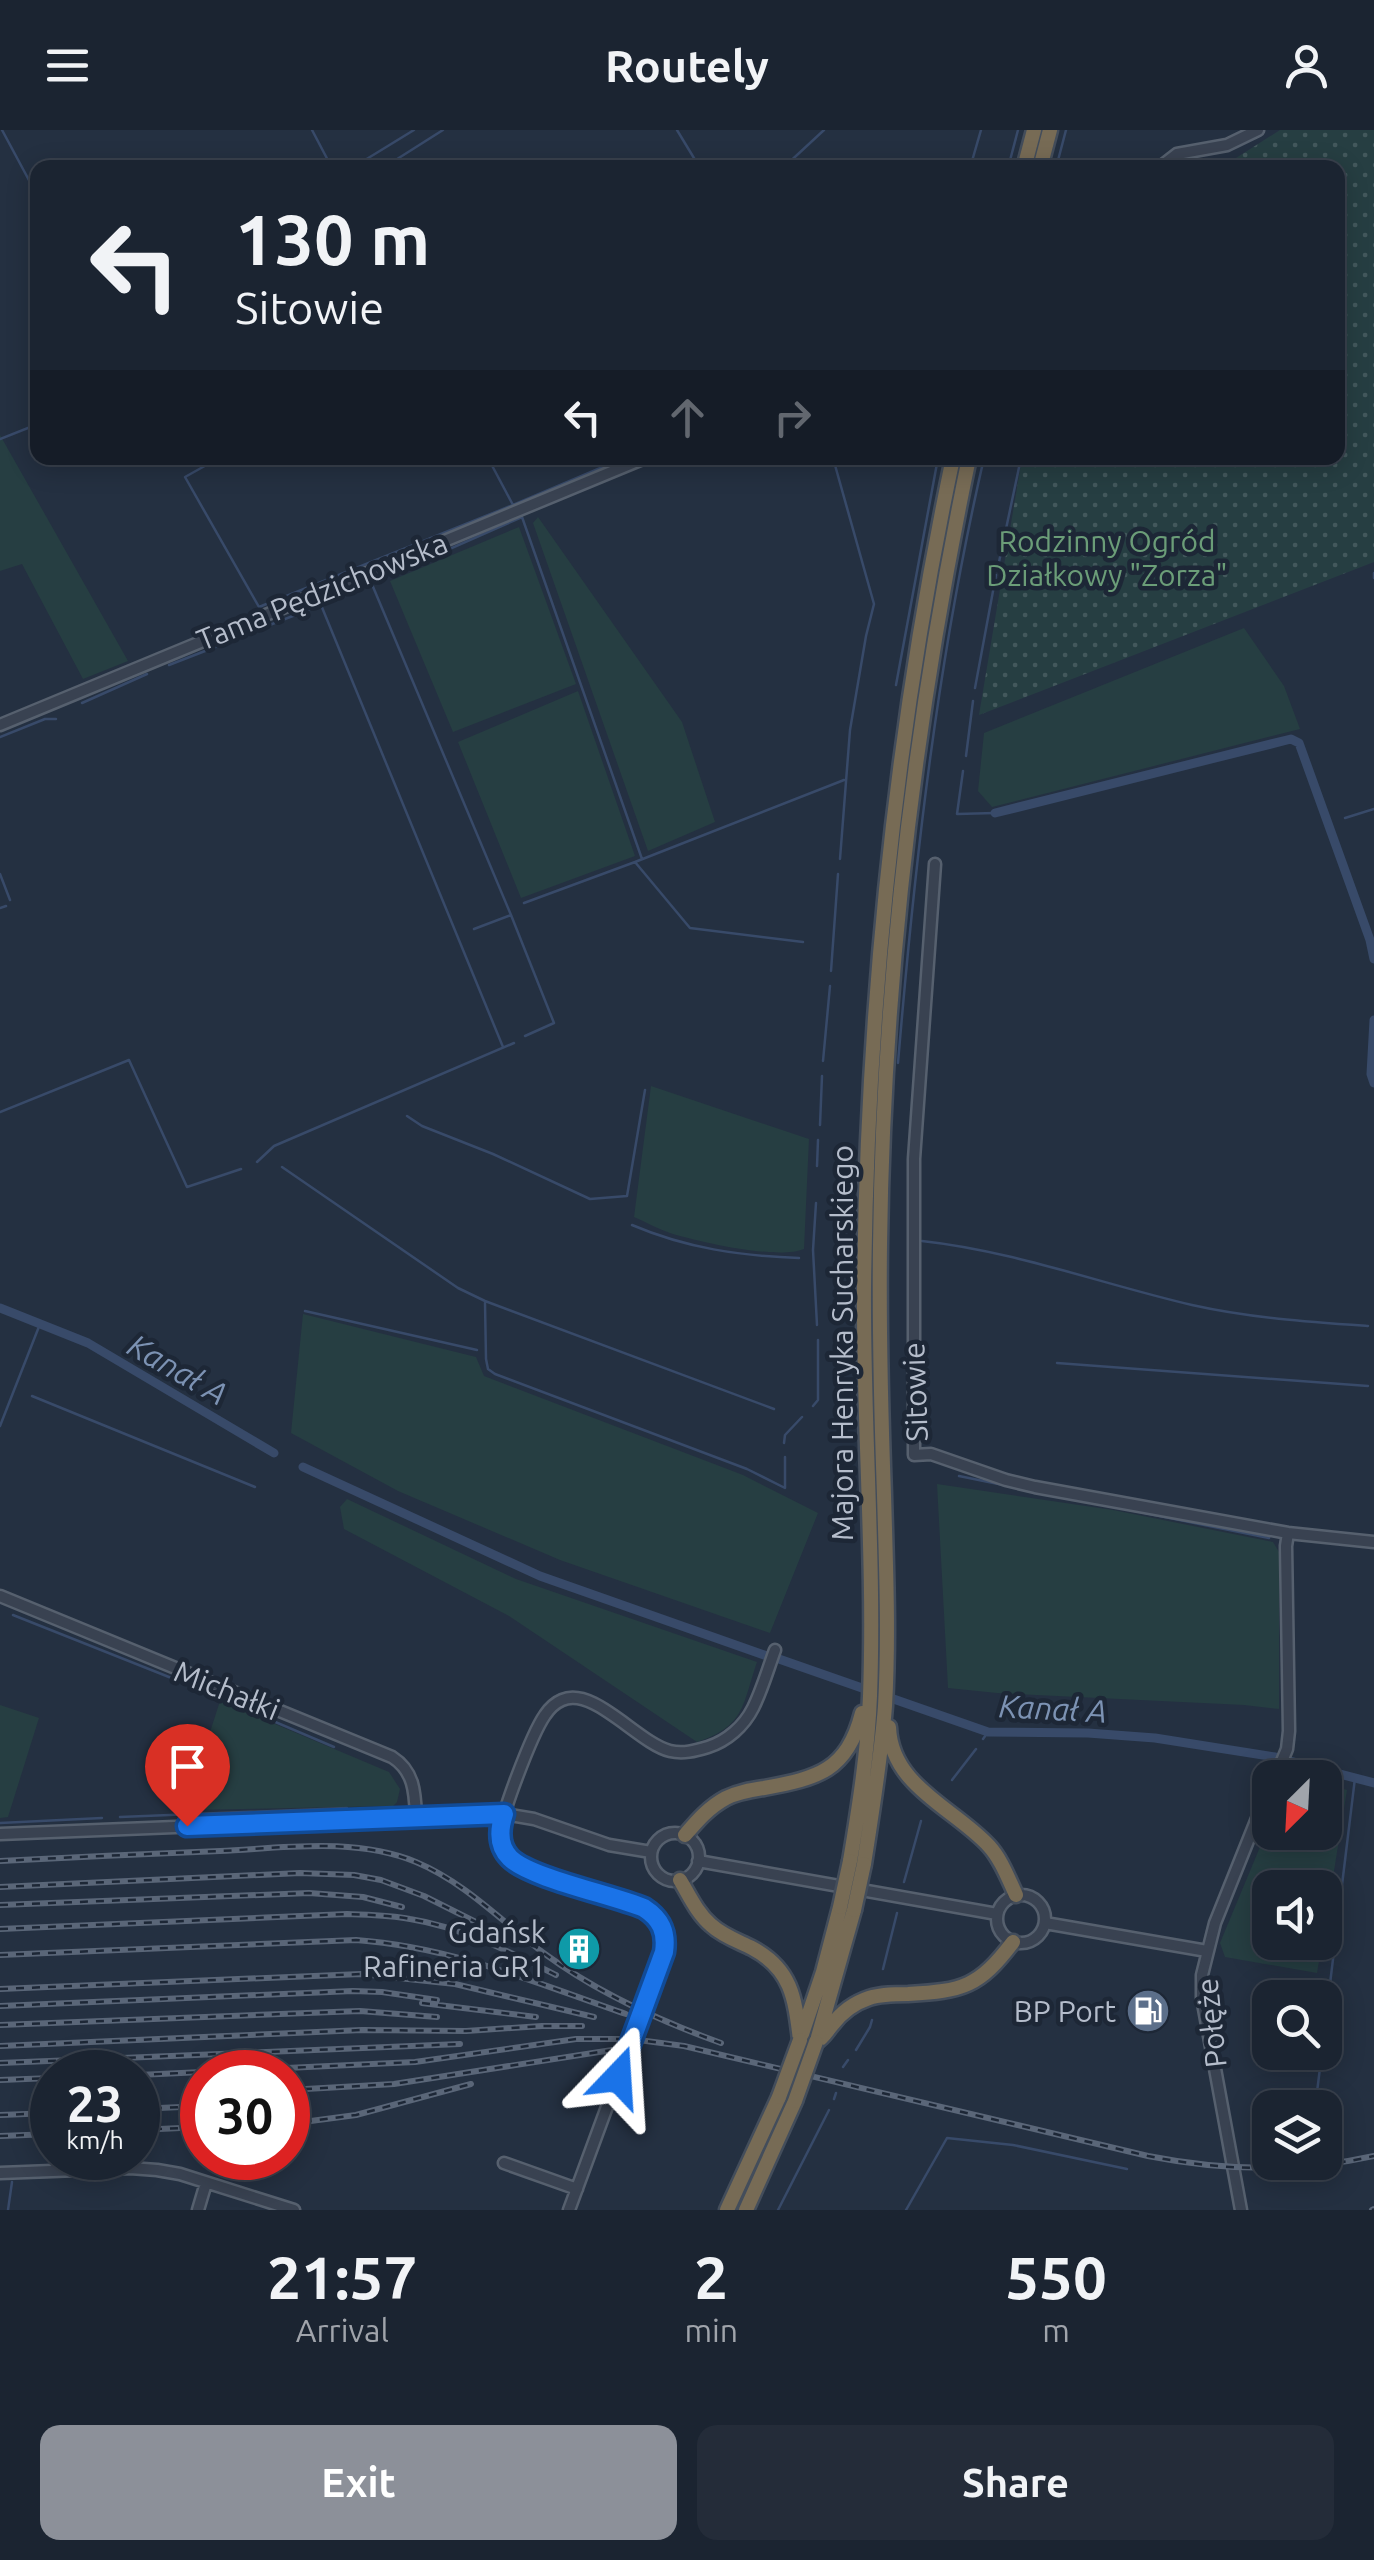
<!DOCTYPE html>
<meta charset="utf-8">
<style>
body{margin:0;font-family:Ubuntu,sans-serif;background:#242c39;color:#f1f3f6;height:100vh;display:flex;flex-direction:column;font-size:38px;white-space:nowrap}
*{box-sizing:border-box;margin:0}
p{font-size:32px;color:#a0a4ab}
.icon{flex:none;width:55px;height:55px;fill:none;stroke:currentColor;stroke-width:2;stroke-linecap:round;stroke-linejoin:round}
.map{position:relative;height:2080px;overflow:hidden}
.details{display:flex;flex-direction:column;background:#1b2431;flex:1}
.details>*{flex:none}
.hud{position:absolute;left:30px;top:30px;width:1315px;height:305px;border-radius:20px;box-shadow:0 5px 25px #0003,0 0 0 2px #39414d;background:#1b2431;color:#f1f3f6;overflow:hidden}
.needle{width:65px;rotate:204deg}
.buttons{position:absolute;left:1252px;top:1630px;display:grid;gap:20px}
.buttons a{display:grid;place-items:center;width:90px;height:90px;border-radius:20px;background:#1b2431;box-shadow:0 5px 25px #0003,0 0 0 2px #39414d;font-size:50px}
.speed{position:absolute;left:30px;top:1920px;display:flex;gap:20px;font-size:50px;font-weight:700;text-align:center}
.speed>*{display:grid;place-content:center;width:130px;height:130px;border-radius:50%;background:#1b2431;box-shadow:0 5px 25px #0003,0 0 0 2px #39414d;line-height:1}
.speed small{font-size:25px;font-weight:400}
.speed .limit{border:15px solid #d22;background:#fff;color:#111}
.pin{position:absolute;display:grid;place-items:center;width:85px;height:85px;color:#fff;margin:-102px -42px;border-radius:50% 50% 50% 0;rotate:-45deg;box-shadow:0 0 10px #0007}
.pin .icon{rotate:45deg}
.me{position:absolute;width:110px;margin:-55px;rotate:20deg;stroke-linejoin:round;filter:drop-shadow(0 0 8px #0008)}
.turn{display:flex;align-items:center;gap:35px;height:210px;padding:0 40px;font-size:45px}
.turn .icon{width:130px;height:130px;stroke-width:2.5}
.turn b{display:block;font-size:70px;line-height:85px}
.lanes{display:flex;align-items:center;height:95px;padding:0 40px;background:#0003;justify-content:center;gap:50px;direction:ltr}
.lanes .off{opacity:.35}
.eta{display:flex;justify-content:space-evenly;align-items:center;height:170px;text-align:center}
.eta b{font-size:60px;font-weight:700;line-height:70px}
.primary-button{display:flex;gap:20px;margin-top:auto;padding:20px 40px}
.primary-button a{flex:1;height:115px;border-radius:20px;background:#8c9099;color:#fff;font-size:40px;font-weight:700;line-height:115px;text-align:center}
.primary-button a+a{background:#242c39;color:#f1f3f6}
header{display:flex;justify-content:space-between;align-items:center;height:130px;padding:0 40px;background:#1b2431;font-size:45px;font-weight:700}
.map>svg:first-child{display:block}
</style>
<header><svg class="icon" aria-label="menu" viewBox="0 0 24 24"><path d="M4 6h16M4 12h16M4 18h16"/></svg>Routely<svg class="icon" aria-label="person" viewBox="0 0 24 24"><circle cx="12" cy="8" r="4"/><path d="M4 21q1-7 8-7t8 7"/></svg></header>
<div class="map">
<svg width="1374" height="2080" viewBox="0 0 1374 2080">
<defs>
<pattern id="garden-dots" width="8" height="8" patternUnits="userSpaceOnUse" patternTransform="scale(2.5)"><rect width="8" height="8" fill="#263e42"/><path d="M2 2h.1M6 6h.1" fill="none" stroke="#43585c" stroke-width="1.8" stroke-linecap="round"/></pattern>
</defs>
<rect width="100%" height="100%" fill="#243041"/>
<path fill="#263e42" d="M0,305L128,531L83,549L22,434L0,441Z
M538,387L682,592L715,692L648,721L533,393Z
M519,397L576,554L453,602L390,451Z
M1244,498L1284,556L1300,599L992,677L978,661L984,603Z
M578,561L635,726L521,768L458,612Z
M651,956L809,1009L804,1119C777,1130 699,1112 670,1103C658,1099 646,1092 634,1087Z
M303,1184L476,1227L484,1246L743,1345L818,1383L770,1503L560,1430L398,1361L291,1303Z
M937,1354L1113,1380L1273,1412L1279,1422V1579L1244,1575L997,1563L948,1558Z
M347,1369L516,1449L757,1532C742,1576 745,1596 697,1612L509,1486L344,1399L340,1377Z
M220,1571L389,1642L400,1659L397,1672L393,1676L185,1680Z
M0,1575L39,1588L8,1687L0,1688Z
M1325,1653L1347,1660L1325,1797V1758H1270V1812L1322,1813L1317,1843L1225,1827L1220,1813L1270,1693V1702H1325Z"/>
<path fill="url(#garden-dots)" d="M1280,0H1374V432L979,585L1022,328H1338V38L1222,37Z"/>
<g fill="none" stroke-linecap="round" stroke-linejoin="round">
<path stroke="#384a69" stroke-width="2.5" d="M2,0L38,67
M312,0L332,38
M677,0L700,38
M352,38L414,0
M383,38L443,0
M783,38L824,0
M970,38L981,0
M1008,38L1018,0
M1056,38L1066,0
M0,309L38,294
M175,328L178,333
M219,328L185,347L259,477L513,375
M488,328L513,375L624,328
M833,328L874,474L866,506L850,600L840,729
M999,432L1021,328
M395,443L522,387L642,729
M1374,443V448
M371,452L511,785
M322,474L358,459
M239,507L321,475L503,917
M169,535L223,514
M896,555L938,328
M975,558L996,445
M82,573L147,544
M0,607L45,589H56
M966,626L973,571
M963,641L957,684L995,683
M1345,688L1374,679
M0,744L10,770
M524,773L635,732
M0,778L6,776
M474,799L511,785L554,893L525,906
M803,812L690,798L635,732L844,650
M831,841L838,744
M823,931L830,856
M898,933C915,729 938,527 984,328
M0,982L129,930L187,1057L241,1039
M407,986L422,996L493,1024L590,1069L627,1066L645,960
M820,995L822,946
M257,1032L274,1016L514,913
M817,1036L818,1010
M282,1037L458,1158L485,1171L774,1279
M816,1073L813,1120L817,1195
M632,1095C686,1118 740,1126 799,1128
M922,1111C1014,1121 1102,1154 1192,1175C1250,1188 1310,1192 1368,1196
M485,1173L486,1229L488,1239L495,1244L747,1339L785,1358V1327
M305,1181L477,1220
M1057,1233L1368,1256
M32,1266L255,1357
M813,1276L818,1270V1210
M0,1296L40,1194
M784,1313L785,1305L802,1287
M959,1346L1018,1358
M1070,1368L1269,1408
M13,1485L179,1551L334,1617
M983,1609L988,1602
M952,1650L976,1619
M120,1687L347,1678
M0,1693L102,1688
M904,1752L921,1691
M883,1839L897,1783
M1325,1895L1355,1648
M856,1920L870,1897L872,1890
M843,1937L848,1930
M834,1969L836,1963
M1315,1978L1322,1922
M8,2080L12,2052
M778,2080L829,1980
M906,2080L947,2008L1013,2015L1127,2039"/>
<path stroke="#384a69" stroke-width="9" d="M995,683L1291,609L1299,613L1370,810L1374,829
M1374,890L1371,944L1374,953
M0,1178L88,1213L274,1323
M303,1337L540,1446L767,1526
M779,1529L988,1602L1088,1603L1155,1608L1275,1627
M1290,1631L1374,1653"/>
<g stroke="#56606e" stroke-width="15">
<path id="minor" d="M1159,38L1177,24L1227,15L1258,0
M0,595L645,328
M935,734L914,1029V1325L931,1324L1006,1350L1035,1357L1288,1403L1374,1412
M0,1466L392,1627C414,1641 415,1662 416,1686
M1275,1648L1287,1619L1289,1601L1286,1416L1288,1403
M651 1727a24 24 0 1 1 48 0a24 24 0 1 1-48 0Z
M0,1704L504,1684L534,1689L609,1715L651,1722
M698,1731L997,1784
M997 1789a24 24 0 1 1 48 0a24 24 0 1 1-48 0Z
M1045,1793L1207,1821
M504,2033L577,2059
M0,2043L130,2038L157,2040L180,2044L294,2080
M198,2080L206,2053
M569,2080L664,1822C667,1802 661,1789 644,1778L538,1743C521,1736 503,1728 500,1708C498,1690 533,1602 545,1585C549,1579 555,1573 562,1570C594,1556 638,1613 670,1621C683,1624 695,1621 708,1617C727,1611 744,1596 753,1578C762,1560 768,1539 775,1520
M1241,2080L1202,1868V1845L1215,1793L1270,1656"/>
</g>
<g stroke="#434d5b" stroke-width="19">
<path id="highway" d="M1024,38L1034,0
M1040,38L1050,0
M889,1597C891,1656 954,1678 989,1716C1001,1729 1008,1748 1016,1765
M685,1705C697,1691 709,1677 726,1668C738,1662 751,1660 764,1658C818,1648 847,1641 862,1583
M850,1731C859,1677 868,1621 870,1566C875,1430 863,1295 864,1159C867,879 895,602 953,328
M864,1734C872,1682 881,1629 885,1576C889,1506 886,1435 884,1365C881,1281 879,1198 880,1115C883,850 915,587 969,328
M680,1750C689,1765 697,1783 711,1795C723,1806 738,1811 752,1818C792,1839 795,1869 800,1910
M802,1904L823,1842L840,1777
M818,1907L854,1780
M816,1912C824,1907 826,1902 832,1895C841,1883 854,1873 869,1868C881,1864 895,1864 908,1864C963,1861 979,1857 1013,1812
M727,2080L779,1967
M746,2080L795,1971"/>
</g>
<use href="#minor" stroke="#394251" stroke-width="10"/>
<use href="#highway" stroke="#776b55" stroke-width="14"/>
<g stroke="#5a6678" stroke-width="6">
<path id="rail" d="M0,1731C73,1727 147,1724 220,1721C284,1718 355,1707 416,1732C466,1753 502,1792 545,1824C598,1863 660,1891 721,1913
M0,1757L300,1743L354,1745L381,1750L424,1766L510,1809
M0,1775L309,1763L363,1767L402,1777
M0,1799L347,1784C368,1785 389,1785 410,1789C461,1797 510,1822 556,1845
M0,1825L356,1810C453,1817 536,1853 626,1884
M0,1859L361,1844L455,1854L594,1887
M422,1873L536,1887
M0,1876L353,1861L382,1862L437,1870
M0,1895L360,1881L437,1887
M0,1916L362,1900L466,1901L542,1896H582
M0,1933L460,1914
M138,1945L415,1932L576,1909H631L684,1916L1148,2026C1224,2041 1298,2043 1374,2026
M0,1950L52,1948
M288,1960L394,1954L612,1920
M138,1979L202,1976
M0,1985L52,1983
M288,1994L356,1985L471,1954
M138,2000L202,1997
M0,2006L52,2004
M1372,2080L1374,2079"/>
</g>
<use href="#rail" stroke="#1d2736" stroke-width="2.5" stroke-dasharray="8" stroke-linecap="butt"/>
<g stroke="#434d5b" stroke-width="19" stroke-linecap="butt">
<path id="highway-bridge" d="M840,1777L850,1731
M854,1780L864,1734
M779,1967L800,1910
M795,1971L816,1912"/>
</g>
<use href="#highway-bridge" stroke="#776b55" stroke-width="14"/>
</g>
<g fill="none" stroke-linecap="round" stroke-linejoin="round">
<g stroke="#114b97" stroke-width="25">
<path id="route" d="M187,1696L504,1684C499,1699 498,1716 510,1728C530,1748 613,1765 644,1778C661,1789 667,1802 664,1822L618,1947"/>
</g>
<use href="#route" stroke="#1a73e8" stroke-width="18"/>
</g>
<defs>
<g id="building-disc" transform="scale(2.25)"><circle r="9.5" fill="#0f9aa8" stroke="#1d2736"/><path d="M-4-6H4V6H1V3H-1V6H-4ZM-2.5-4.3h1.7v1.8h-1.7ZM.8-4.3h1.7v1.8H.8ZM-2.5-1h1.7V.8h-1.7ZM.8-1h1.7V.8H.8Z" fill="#fff"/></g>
<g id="fuel-disc" transform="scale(2.25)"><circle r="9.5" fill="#5c6f8a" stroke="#1d2736"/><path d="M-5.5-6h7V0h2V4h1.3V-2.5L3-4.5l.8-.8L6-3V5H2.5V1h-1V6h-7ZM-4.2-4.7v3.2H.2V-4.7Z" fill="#fff"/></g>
</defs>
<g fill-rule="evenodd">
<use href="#building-disc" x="579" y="1819"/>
<use href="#fuel-disc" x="1148" y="1881"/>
</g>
<g text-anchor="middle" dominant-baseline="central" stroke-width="9" stroke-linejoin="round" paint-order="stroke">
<g font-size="30" fill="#6b9d78" stroke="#1d2736">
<text x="1107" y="411">Rodzinny Ogród<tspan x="1107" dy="34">Działkowy "Zorza"</tspan></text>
</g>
<g font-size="30" fill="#b5bdcb" stroke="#1d2736">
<text transform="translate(322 461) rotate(-22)">Tama Pędzichowska</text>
<text transform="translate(842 1213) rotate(-90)">Majora Henryka Sucharskiego</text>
<text transform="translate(915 1262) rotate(-92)">Sitowie</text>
<text transform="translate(227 1560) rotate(22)">Michałki</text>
<text transform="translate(1211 1893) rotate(-96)">Połęże</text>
</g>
<g font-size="30" fill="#b5bdcb" stroke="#1d2736" text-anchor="end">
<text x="546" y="1802">Gdańsk<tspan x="546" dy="34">Rafineria GR1</tspan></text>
<text x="1116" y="1881">BP Port</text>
</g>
<g font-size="32" font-style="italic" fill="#7c92b3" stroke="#1d2736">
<text transform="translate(178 1239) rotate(30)">Kanał A</text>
<text transform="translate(1053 1578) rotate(3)">Kanał A</text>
</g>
</g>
</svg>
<div class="buttons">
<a><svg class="needle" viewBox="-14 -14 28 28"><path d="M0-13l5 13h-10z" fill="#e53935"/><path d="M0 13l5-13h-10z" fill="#a0a4ab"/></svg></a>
<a><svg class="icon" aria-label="sound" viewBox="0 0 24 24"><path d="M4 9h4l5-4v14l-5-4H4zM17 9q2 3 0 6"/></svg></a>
<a><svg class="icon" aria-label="search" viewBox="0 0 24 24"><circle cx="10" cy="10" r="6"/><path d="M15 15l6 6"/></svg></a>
<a><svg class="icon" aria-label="layers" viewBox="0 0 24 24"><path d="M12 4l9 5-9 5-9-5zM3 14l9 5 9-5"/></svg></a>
</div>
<div class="speed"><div>23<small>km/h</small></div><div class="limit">30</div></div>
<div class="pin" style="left:187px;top:1696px;background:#d93025"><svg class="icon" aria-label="arrive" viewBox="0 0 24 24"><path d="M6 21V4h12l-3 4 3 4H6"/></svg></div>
<svg class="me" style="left:618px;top:1947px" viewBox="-20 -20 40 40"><path d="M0-17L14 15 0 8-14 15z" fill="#1a73e8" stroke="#fff" stroke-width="4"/></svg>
<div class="hud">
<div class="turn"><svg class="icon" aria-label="left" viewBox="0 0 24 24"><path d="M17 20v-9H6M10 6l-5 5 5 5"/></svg><div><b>130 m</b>Sitowie</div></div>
<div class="lanes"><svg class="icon" aria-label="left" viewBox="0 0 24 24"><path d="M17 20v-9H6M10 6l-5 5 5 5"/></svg><svg class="icon off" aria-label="ahead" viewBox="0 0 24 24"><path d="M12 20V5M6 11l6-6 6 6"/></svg><svg class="icon off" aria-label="right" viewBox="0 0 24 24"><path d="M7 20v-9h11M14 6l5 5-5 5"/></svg></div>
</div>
</div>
<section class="details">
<div class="eta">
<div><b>21:57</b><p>Arrival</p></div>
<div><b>2</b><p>min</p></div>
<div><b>550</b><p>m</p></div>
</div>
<div class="primary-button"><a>Exit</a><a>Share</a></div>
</section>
